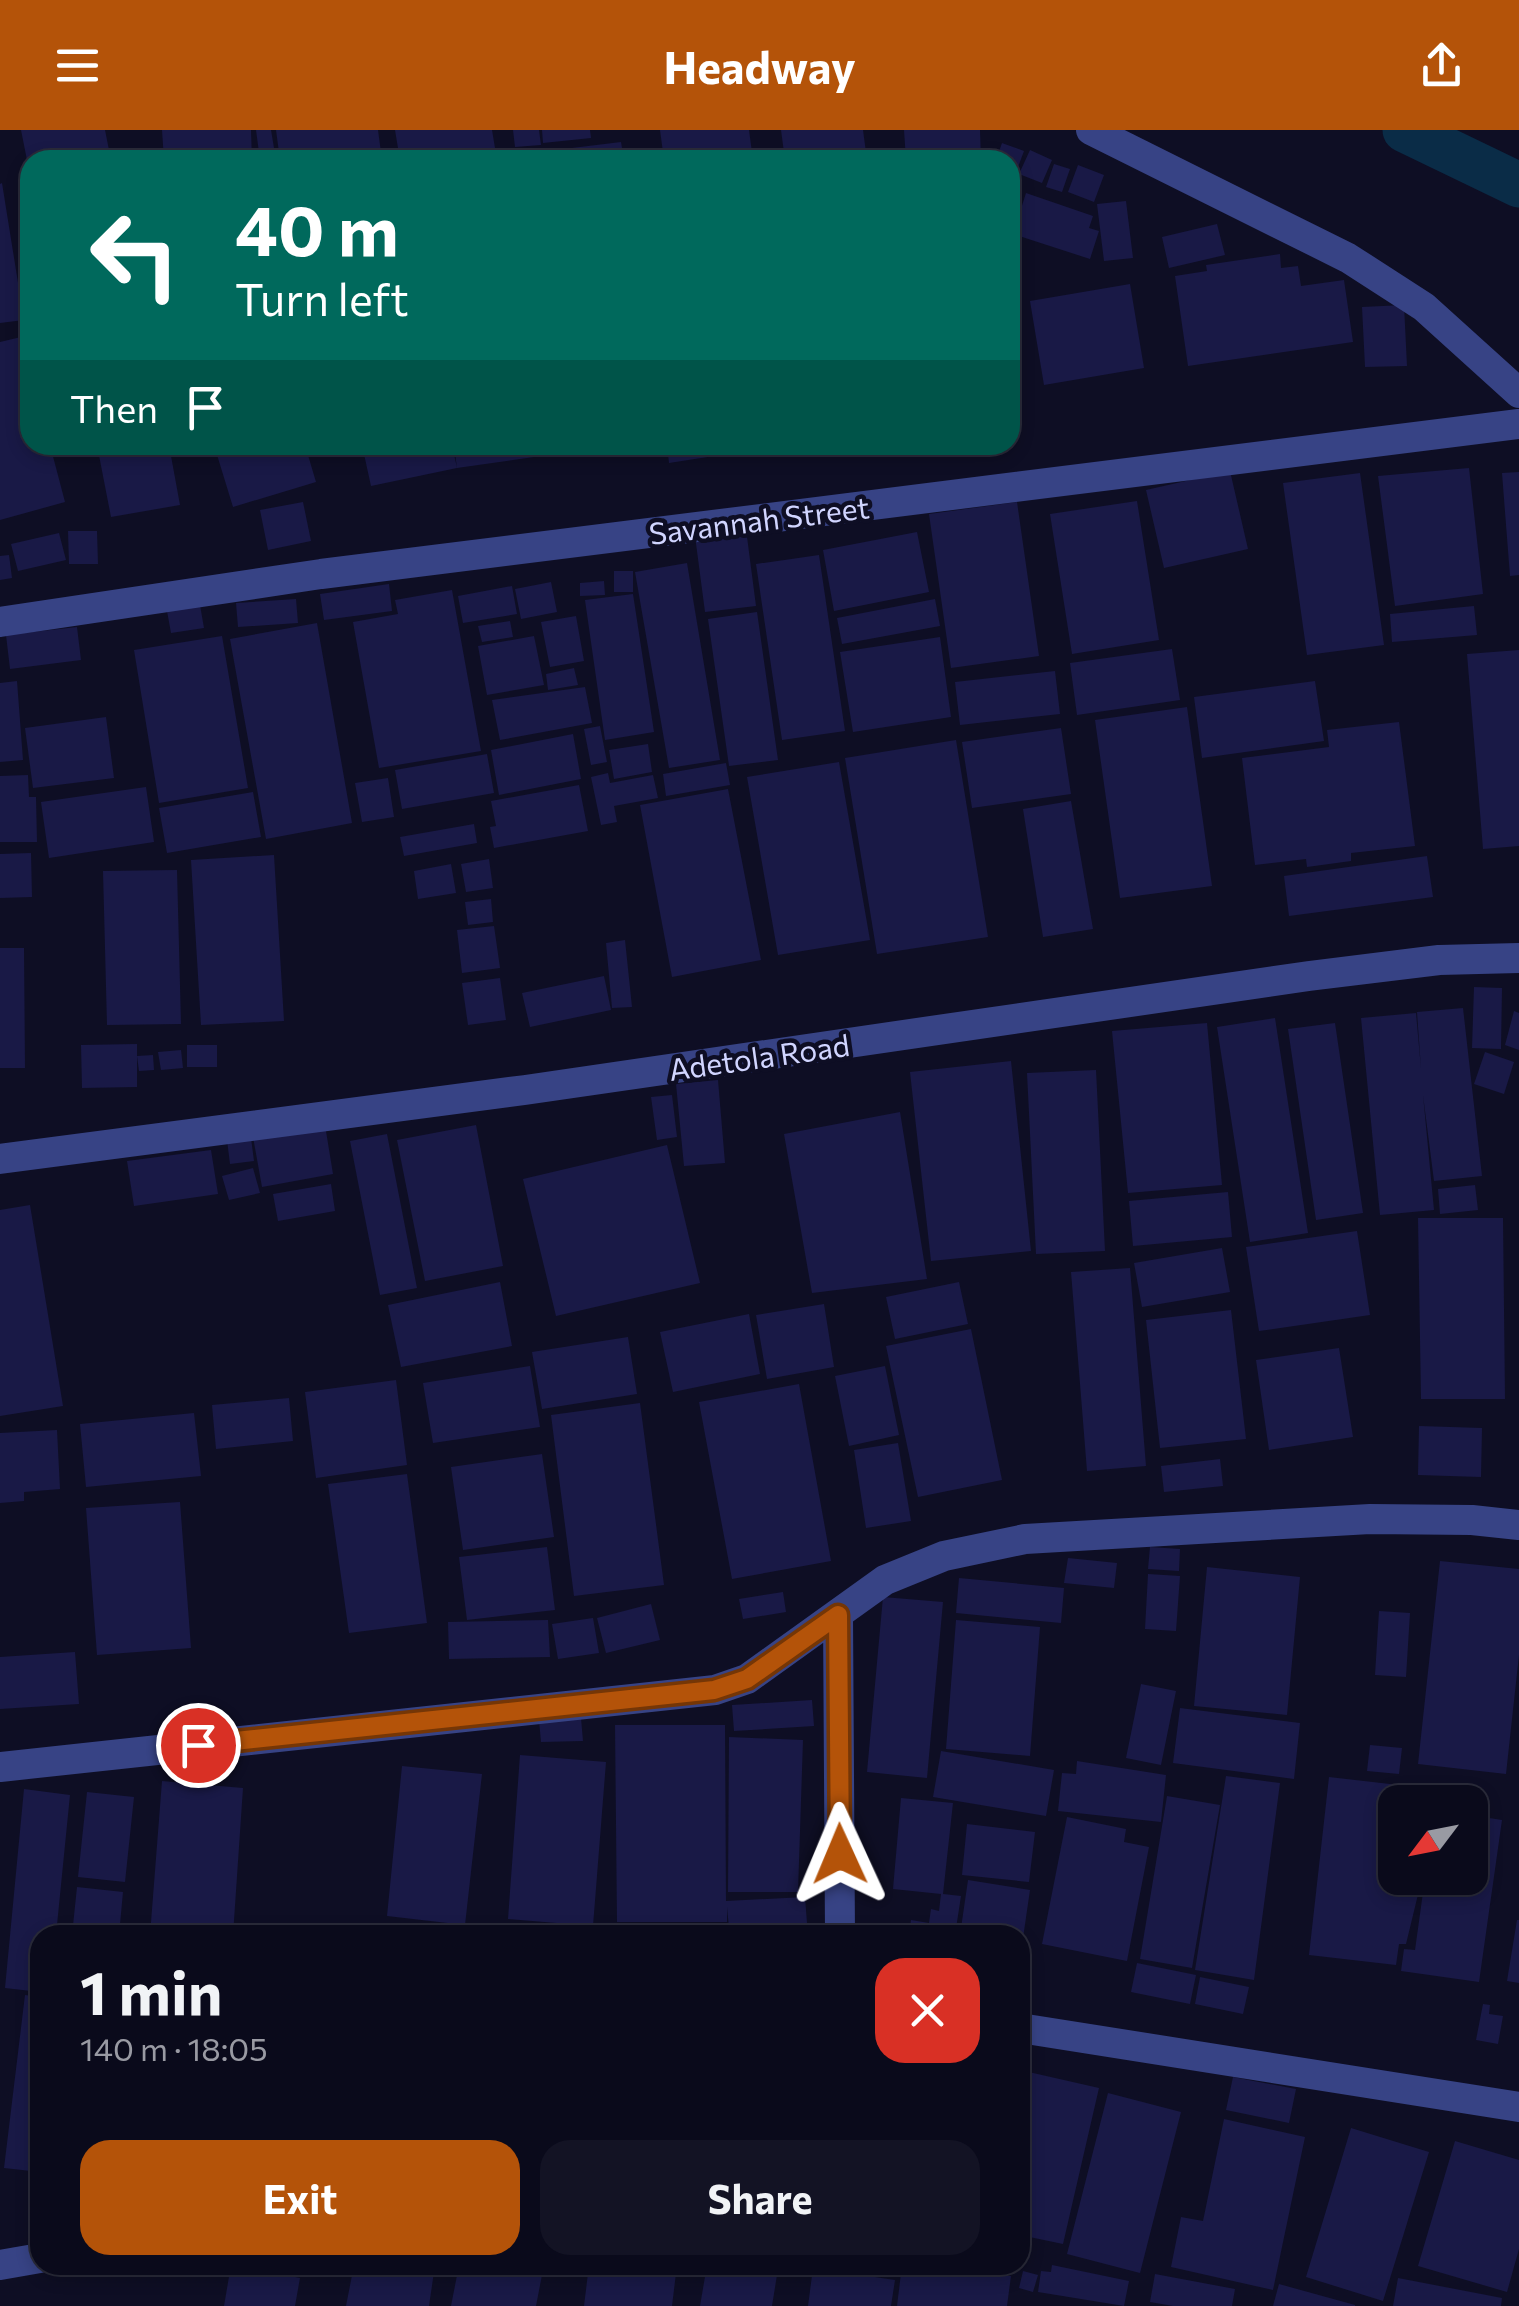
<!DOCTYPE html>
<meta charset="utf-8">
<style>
body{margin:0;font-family:Commissioner,sans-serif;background:#131324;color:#f1f3f6;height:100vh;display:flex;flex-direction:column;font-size:38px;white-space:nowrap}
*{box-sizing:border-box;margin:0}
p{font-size:32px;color:#999aa3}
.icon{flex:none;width:55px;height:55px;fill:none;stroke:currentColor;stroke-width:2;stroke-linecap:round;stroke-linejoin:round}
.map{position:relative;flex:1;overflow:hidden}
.sheet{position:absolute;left:30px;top:1795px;width:1000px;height:350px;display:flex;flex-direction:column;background:#0a0a1b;border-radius:30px;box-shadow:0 5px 15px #0003,0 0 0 2px #2a2b3a}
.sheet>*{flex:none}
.banner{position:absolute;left:20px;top:20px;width:1000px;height:305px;border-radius:30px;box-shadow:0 5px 15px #0003,0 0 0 2px #2a2b3a;background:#00695c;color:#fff;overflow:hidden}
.needle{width:65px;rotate:238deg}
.controls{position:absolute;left:1378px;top:1655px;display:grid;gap:20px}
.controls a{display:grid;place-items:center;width:110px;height:110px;border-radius:20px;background:#0a0a1b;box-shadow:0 5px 15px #0003,0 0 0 2px #2a2b3a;font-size:50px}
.pin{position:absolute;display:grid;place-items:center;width:85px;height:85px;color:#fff;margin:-42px;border:5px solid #fff;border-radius:50%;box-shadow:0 2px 10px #0007}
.me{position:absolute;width:110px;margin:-55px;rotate:359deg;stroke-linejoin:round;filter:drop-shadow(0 0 8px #0008)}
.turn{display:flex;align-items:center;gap:35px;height:210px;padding:0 50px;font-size:45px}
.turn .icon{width:130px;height:130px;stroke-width:2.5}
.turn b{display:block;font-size:70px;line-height:85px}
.then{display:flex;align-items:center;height:95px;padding:0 50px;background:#0003;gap:20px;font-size:38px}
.round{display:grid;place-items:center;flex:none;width:105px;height:105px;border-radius:30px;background:#131324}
.head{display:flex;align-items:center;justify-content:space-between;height:170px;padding:0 50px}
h1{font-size:60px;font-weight:700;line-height:75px}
.button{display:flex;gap:20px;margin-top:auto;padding:20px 50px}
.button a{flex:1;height:115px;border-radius:30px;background:#b45309;color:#fff;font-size:40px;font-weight:700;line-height:115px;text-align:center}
.button a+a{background:#131324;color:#f1f3f6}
header{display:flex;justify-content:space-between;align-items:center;height:130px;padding:0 50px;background:#b45309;color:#fff;font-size:45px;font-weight:700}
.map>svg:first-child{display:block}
</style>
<header><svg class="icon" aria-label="menu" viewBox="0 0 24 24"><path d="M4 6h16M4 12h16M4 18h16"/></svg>Headway<svg class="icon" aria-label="share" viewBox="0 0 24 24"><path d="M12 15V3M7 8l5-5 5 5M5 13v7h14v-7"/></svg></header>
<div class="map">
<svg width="1519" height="2176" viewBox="0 0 1519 2176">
<rect width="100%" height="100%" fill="#0e0e24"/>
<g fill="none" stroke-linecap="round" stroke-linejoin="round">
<path stroke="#0a2c47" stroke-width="45" d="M1405,0L1519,55"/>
</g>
<path fill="#191946" d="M21,0H105L111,30H27Z
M162,0H251L252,30H164Z
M256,0H271L276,30H260Z
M276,0H378L382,30H280Z
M395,0H492L497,30H400Z
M513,0H539L541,15L515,17Z
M542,0H590L591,8L543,13Z
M660,0H749L753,30H664Z
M781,0H863L867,30H785Z
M904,0H980L981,30H906Z
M621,12L624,30H540L539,22Z
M1002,13L1024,21L1014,48L1010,47V30H996Z
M1030,20L1052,30L1042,53L1019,44Z
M1054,34L1070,39L1062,62L1046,57Z
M1078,35L1104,45L1094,72L1068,62Z
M2,53L24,190L0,193V54Z
M1026,63L1093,86L1089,98L1099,101L1090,129L1013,104Z
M1126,71L1133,128L1104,131L1097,74Z
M1217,94L1225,125L1169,138L1162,107Z
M1280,124L1281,138L1298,136L1301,156L1344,150L1353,212L1188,236L1175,146L1207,141L1206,135Z
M1130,154L1144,238L1044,255L1030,171Z
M1404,175L1407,236L1365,237L1362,177Z
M21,207L30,241V315H50L65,372L0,390V212Z
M1010,212L1019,253L1010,255Z
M97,315H169L180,375L111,387Z
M214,315H305L316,352L233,377Z
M362,315H452L457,338L371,356Z
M454,315H532L534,327L457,338Z
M667,315H772V317L669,333Z
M1469,338L1483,464L1395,476L1378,346Z
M1230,341L1248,419L1164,438L1146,360Z
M1519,342V445L1510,446L1502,343Z
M1360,343L1384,515L1307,525L1283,353Z
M1137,371L1159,510L1072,524L1050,384Z
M303,372L311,411L268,420L260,380Z
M1017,372L1039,526L951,538L929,384Z
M746,399L756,476L705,482L695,406Z
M68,401H97L98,434H69Z
M917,402L929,462L834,481L823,420Z
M59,403L66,430L18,441L11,414Z
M9,425L12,448L0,450V426Z
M819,425L845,601L782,610L756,434Z
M687,433L720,630L669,638L635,442Z
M614,441H633V462H614Z
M604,451L605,465L580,466V453Z
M551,452L557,482L521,489L515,459Z
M389,454L392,481L324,490L320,464Z
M512,456L517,484L463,493L458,466Z
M452,460L481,621L379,638L353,492L398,484L395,470Z
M633,464L654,602L605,610L585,470Z
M296,469L298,493L238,497L236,473Z
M935,469L940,496L842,514L837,488Z
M200,475L204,498L171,503L167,481Z
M1474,476L1477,505L1392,512L1390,484Z
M757,482L778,630L729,636L708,489Z
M576,486L584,531L550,537L541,492Z
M510,491L513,507L482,512L478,496Z
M317,493L352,693L266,709L230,509Z
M77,497L81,530L10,539L6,505Z
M222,506L248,658L159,673L134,520Z
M534,506L544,555L487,565L478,516Z
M940,507L951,587L853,602L840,522Z
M1172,519L1180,570L1077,585L1070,533Z
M1519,520V716L1483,719L1467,524Z
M574,538L578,555L548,560L546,544Z
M1055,541L1060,584L960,595L955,552Z
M17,551L23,630L0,632V553Z
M1315,551L1324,611L1202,628L1194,567Z
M585,557L592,593L500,610L492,570Z
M1187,577L1212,756L1120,768L1095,590Z
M106,587L114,648L33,658L25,598Z
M1399,592L1415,716L1351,723V731L1307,737L1306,729L1255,735L1242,628L1329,617L1327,600Z
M600,596L607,632L591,635L584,599Z
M1061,598L1071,664L972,678L962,612Z
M573,604L581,649L499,665L491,620Z
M956,610L988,807L877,824L845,628Z
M648,614L652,642L614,649L609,620Z
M487,624L494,663L402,679L395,640Z
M839,632L870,810L778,825L747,647Z
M726,633L730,655L666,666L663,644Z
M608,643L610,653L653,645L658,668L614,676L617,692L601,695L591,647Z
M28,645L29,667H36L37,712H0V646Z
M388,648L394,687L362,692L355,653Z
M579,655L588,701L494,718L490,697L496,696L491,671Z
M146,657L154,712L49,728L41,672Z
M728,659L761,830L672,847L640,675Z
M253,662L261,707L167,723L159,678Z
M1071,671L1093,799L1043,807L1023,679Z
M474,694L477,713L404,726L400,707Z
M31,723L32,767L0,768V724Z
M274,725L284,891L201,895L191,730Z
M1427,726L1433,767L1289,786L1284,746Z
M489,729L493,758L466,762L461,734Z
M451,734L456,763L418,769L414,741Z
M177,740L181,894L107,895L103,741Z
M491,769L493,792L468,795L465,772Z
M494,796L500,838L462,843L457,800Z
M625,810L632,877L612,878L606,813Z
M0,818H24L25,938H0Z
M604,846L611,880L530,897L522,863Z
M500,848L506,890L468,895L462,853Z
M1474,857L1502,858L1501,919L1472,918Z
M1463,878L1482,1046L1434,1051L1423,965L1434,1080L1380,1085L1361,888L1416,883L1421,939L1417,882Z
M1514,881L1519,883V920L1505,915Z
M1275,888L1308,1103L1250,1112L1217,897Z
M1207,893L1222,1055L1128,1063L1112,901Z
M1335,893L1363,1083L1316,1090L1288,899Z
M137,914V957L82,958L81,915Z
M187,915H217V937H187Z
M181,920L183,938L161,940L158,922Z
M1485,922L1514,932L1504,964L1474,954Z
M153,925L154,940L139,941L137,926Z
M1011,931L1031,1121L931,1131L910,942Z
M1096,940L1105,1121L1036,1124L1027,943Z
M718,950L725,1033L684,1036L676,954Z
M672,965L677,1007L657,1010L651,967Z
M900,982L927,1149L812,1163L784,1004Z
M325,995L333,1044L262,1057L253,1007Z
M476,995L503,1136L425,1151L397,1010Z
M387,1004L417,1158L380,1165L350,1011Z
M251,1008L254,1031L230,1034L227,1010Z
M667,1015L700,1153L556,1186L523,1049Z
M211,1020L218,1064L134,1076L127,1031Z
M253,1038L260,1063L229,1070L222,1046Z
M331,1054L335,1081L278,1091L273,1064Z
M1475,1055L1478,1080L1440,1084L1438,1059Z
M1228,1062L1232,1107L1133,1116L1129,1071Z
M30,1075L63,1276L0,1286V1080Z
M1418,1088H1503L1505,1269H1421Z
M1357,1101L1370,1185L1259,1201L1246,1117Z
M1222,1118L1230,1162L1142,1177L1134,1133Z
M1130,1138L1146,1336L1087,1341L1071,1142Z
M500,1152L512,1216L401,1237L388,1175Z
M959,1152L968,1194L895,1209L886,1167Z
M824,1174L834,1237L767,1249L756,1185Z
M1231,1180L1246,1309L1160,1318L1146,1190Z
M749,1184L760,1244L673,1262L660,1202Z
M971,1199L1002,1350L918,1367L886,1216Z
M628,1207L637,1264L542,1279L532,1222Z
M1339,1218L1353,1307L1269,1320L1256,1230Z
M530,1236L540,1297L433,1313L423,1253Z
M885,1236L899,1305L849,1316L835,1246Z
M396,1250L407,1335L316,1348L305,1262Z
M799,1254L831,1431L732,1449L699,1272Z
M289,1268L293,1311L216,1319L212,1275Z
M640,1273L664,1455L574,1466L551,1285Z
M194,1283L201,1346L86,1357L80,1294Z
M1419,1296L1482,1298L1481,1347L1418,1345Z
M57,1300L60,1359L24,1362V1371L0,1373V1303Z
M898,1313L911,1391L866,1398L854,1320Z
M542,1324L554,1407L463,1420L451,1337Z
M1220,1329L1223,1356L1164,1362L1161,1336Z
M407,1344L427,1493L349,1503L328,1354Z
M180,1372L191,1518L97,1525L86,1378Z
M547,1417L555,1480L467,1490L459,1427Z
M1150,1417L1180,1419L1179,1441L1148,1439Z
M1068,1428L1117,1433L1114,1458L1064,1453Z
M1440,1431L1519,1439V1525L1506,1644L1418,1634Z
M1207,1437L1300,1447L1287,1585L1194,1576Z
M1148,1444L1180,1446L1176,1501L1145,1499Z
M959,1448L1064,1458L1061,1493L956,1483Z
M783,1462L786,1482L743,1489L739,1469Z
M883,1467L943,1472L927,1648L867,1642Z
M651,1474L660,1510L606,1523L597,1488Z
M1379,1481L1410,1483L1406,1547L1375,1545Z
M593,1488L599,1523L558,1529L552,1494Z
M548,1490L550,1527L449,1529L448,1492Z
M956,1490L1040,1497L1030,1626L946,1619Z
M75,1522L79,1574L0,1579V1527Z
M1141,1554L1176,1561L1161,1635L1126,1628Z
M812,1570L814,1596L734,1601L732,1575Z
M1180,1578L1300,1593L1294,1649L1173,1633Z
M581,1588L583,1611L541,1612L539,1590Z
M615,1595H725L726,1771L805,1767L807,1793L729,1798L727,1777V1792H617Z
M729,1607L803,1610L798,1762H728Z
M1370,1615L1402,1618L1399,1644L1367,1641Z
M941,1621L1054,1640L1046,1686L933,1667Z
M520,1625L606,1632L593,1796L508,1789Z
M1077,1631L1166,1645L1161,1692L1058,1681L1062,1643L1076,1644Z
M402,1636L482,1644L465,1795L387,1786Z
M1226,1646L1280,1653L1254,1850L1195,1840Z
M1329,1647L1416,1657L1414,1672H1395V1748H1422L1406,1814H1399L1396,1835L1309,1825Z
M162,1651L243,1658L233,1805H150Z
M24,1659L70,1665L56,1805H40V1862L5,1858Z
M87,1662L134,1667L125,1752L78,1747Z
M1167,1666L1220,1675L1192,1838L1140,1829Z
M901,1668L953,1673L943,1764L961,1766L955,1805H909L911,1790L929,1793L931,1779L939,1781L941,1764L893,1759Z
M1470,1685L1502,1690L1479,1852L1401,1841L1404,1819L1415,1820L1425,1748H1470Z
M1067,1687L1126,1699L1124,1712L1149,1717L1127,1831L1042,1814Z
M967,1694L1035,1702L1029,1752L962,1745Z
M968,1750L1030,1760L1022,1815L1020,1805H960Z
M77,1757L123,1762L119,1805H72Z
M1517,1790H1519V1853L1507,1851Z
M704,1798L765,1802V1805H703Z
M1137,1833L1196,1845L1190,1874L1131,1862Z
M1200,1847L1249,1857L1243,1884L1195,1874Z
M25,1865L40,1867V2042L4,2038Z
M1483,1874L1490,1875L1489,1884L1503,1886L1498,1914L1476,1910Z
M1020,1940L1099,1958L1063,2114L1020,2105Z
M1233,1947L1296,1959L1289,1993L1226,1980Z
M1108,1963L1181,1982L1140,2143L1067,2124Z
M1224,1989L1305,2007L1273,2160L1171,2137L1181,2087L1203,2091Z
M1351,1998L1429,2022L1383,2171L1306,2147Z
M1455,2011L1519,2030V2119L1507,2162L1418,2136Z
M231,2135L300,2148L295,2176H224Z
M354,2135H435L429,2176H346Z
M459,2135H493L542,2145L536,2176H451Z
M589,2135H677L672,2176H584Z
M707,2135L777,2145L772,2176H700Z
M902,2135L1011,2146L1007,2176H897Z
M1052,2135L1129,2151L1124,2176L1038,2162L1041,2141L1051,2142Z
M813,2138L895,2150L891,2176H808Z
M1023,2141L1038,2145L1033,2162L1019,2158Z
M1155,2144L1235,2159L1232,2176H1173L1150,2172Z
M1398,2148L1502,2168L1501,2176H1393Z
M1279,2154L1355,2175V2176H1273Z"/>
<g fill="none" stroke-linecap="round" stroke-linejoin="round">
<path stroke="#374385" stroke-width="30" d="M1091,0L1348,128L1424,177L1519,263
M0,492L321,444L1519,294
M0,1029L525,960L1309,846L1439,830L1519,828
M838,1485L840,1805
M0,1637L715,1560L747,1549L885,1450L944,1426L1025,1409L1370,1389L1472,1390L1519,1395
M1020,1898L1519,1977
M0,2135L40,2128"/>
</g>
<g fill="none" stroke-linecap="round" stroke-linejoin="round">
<g stroke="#753606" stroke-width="25">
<path id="route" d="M198,1615L714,1560L747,1549L838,1485L840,1724"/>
</g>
<use href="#route" stroke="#b45309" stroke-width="18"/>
</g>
<g text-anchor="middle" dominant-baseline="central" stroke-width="9" stroke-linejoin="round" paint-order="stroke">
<g font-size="30" fill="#d1d5ff" stroke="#0e0e24">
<text transform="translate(759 389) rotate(-7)">Savannah Street</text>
<text transform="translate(759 926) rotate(-8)">Adetola Road</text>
</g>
</g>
</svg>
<div class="controls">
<a><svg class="needle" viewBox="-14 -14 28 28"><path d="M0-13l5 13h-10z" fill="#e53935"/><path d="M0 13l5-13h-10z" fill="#999aa3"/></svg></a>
</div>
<div class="pin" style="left:198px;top:1615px;background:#d93025"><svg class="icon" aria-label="arrive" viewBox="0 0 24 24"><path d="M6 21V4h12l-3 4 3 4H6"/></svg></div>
<svg class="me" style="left:840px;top:1724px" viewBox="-20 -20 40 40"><path d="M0-17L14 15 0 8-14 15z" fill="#b45309" stroke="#fff" stroke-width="4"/></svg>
<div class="banner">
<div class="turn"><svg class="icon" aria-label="left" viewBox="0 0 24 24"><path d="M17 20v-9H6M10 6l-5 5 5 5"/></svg><div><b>40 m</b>Turn left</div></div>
<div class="then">Then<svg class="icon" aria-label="arrive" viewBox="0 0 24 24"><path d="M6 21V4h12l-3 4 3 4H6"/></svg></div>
</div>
<section class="sheet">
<div class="head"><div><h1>1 min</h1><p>140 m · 18:05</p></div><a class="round" style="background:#d93025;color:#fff"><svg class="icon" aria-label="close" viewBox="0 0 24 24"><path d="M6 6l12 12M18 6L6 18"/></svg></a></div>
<div class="button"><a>Exit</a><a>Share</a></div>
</section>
</div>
